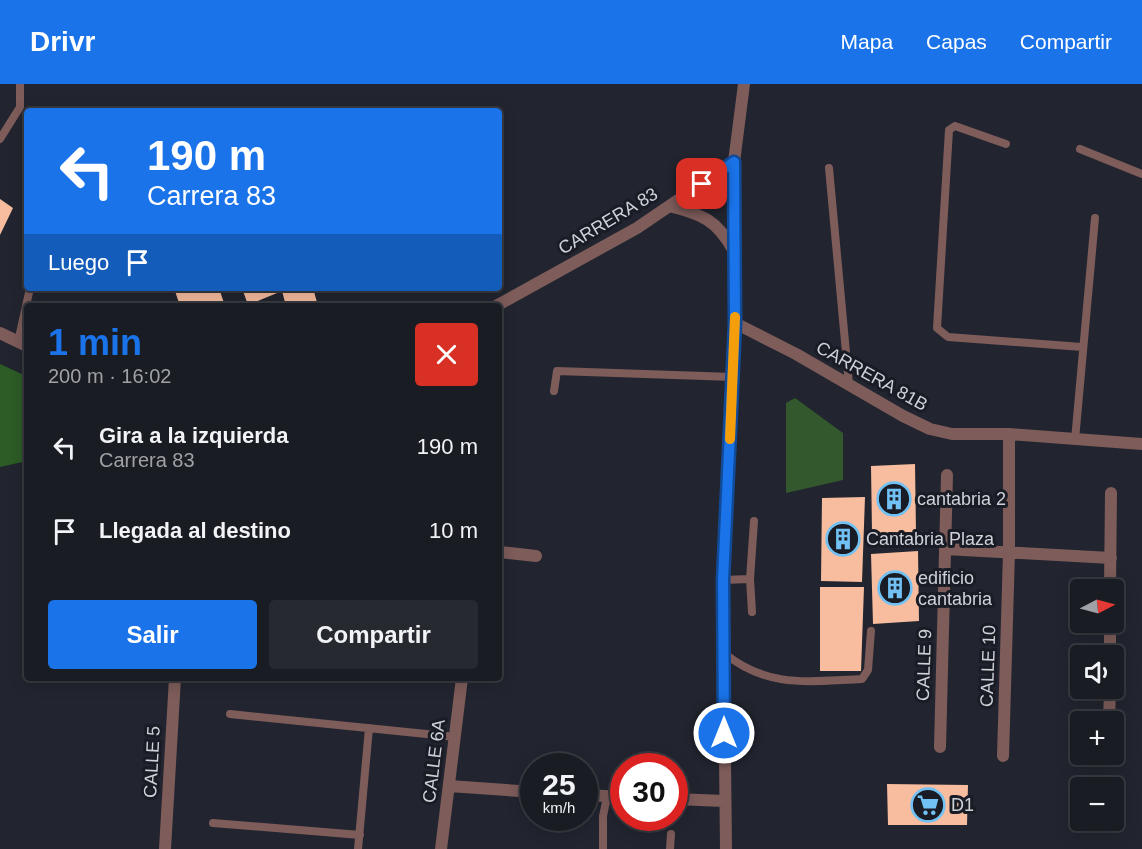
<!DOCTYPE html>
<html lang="es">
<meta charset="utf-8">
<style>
body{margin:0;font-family:Helvetica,sans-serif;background:#272930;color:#f1f3f6;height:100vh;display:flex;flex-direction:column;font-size:22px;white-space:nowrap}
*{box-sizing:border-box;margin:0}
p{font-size:20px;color:#9fa1a6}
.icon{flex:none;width:33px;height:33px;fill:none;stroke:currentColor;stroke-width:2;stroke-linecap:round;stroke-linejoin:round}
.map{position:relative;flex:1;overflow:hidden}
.side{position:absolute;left:24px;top:219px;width:478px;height:378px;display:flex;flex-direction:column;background:#1a1c23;border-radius:6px;box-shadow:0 3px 15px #0003,0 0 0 2px #383a41}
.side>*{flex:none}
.guide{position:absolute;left:24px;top:24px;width:478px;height:183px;border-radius:6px;box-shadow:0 3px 15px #0003,0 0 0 2px #383a41;background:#1a73e8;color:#fff;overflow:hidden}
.needle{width:39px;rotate:84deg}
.buttons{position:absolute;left:1070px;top:495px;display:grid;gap:12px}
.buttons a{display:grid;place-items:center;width:54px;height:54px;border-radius:6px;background:#1a1c23;box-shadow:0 3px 15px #0003,0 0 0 2px #383a41;font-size:30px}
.speed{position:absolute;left:520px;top:669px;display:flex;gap:12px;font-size:30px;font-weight:700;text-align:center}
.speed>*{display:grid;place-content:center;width:78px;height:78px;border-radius:50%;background:#1a1c23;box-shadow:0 3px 15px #0003,0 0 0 2px #383a41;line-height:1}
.speed small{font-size:15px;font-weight:400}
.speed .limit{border:9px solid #d22;background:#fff;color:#111}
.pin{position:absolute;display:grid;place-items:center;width:51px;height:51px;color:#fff;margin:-26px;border-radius:12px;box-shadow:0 3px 9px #0006}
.me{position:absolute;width:66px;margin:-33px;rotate:0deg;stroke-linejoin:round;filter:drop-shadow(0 0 4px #0008)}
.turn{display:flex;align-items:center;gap:21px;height:126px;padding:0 24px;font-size:27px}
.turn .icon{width:78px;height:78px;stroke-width:2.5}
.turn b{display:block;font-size:42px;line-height:51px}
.then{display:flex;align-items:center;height:57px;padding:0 24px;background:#0003;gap:12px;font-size:22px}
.round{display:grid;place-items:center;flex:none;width:63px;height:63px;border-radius:6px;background:#272930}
.overview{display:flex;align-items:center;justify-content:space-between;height:102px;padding:0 24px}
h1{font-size:36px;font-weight:700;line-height:45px;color:#1a73e8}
.primary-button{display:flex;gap:12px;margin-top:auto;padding:12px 24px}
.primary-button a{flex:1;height:69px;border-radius:6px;background:#1a73e8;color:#fff;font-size:24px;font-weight:700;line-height:69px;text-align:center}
.primary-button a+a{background:#272930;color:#f1f3f6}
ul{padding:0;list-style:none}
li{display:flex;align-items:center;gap:18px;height:84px;padding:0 24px}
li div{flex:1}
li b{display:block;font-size:22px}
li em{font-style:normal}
header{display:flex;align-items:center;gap:36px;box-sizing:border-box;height:84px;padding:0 30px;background:#1a73e8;color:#fff}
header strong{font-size:28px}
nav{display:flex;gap:33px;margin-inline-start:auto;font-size:21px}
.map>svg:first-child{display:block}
</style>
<header>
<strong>Drivr</strong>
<nav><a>Mapa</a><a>Capas</a><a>Compartir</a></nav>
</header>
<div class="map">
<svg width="1142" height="765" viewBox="0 0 1142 765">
<rect width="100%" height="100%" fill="#22252f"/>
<path fill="#33582d" d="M795,314L843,349V396L786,409V319Z"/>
<path fill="#2d5c26" d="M0,280L24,291L27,377L0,383Z"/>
<path fill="#f7bd9e" d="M0,115L13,124L0,151Z
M174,204H219L225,222H180Z
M242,204H313L318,222H286L282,207L248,221Z
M915,380L916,448L872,449L871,382Z
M865,413L862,498L821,497L822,414Z
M918,467L919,537L873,540L871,470Z
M820,503H864L861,587H820Z
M887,700L968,701L967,741H888Z"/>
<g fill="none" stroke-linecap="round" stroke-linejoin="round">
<path stroke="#7d5c5a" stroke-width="8" d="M0,55L20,23V0
M1006,60L955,42L949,46L937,244L948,253L1082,263
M1080,65L1142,90
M829,84L849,301
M18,258L30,204
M554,307L557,287L733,293
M1075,356L1095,134
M723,496L750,495
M752,528L750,495L754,437
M724,569C768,605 809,597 862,595L868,586L871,547
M230,630L456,653
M213,739L360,751
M358,765L369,644
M603,765V732L607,713
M670,765L671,750"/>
<path stroke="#7d5c5a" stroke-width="12" d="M669,122C702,130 717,136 734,167
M496,222L637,144L734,78
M735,239L796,270L903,332L930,345L952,350H1009L1142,360
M0,249L27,262
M945,465L1111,474
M500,468L536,472
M1110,506L1111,409
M1110,572V538
M1109,638L1110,604
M940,663L947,391
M1003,672L1009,468V350
M449,702L534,708
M585,711L624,713
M675,715L724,717
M165,765L175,594
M441,765L462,594
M726,765L723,496L735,239L734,78L744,0"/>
</g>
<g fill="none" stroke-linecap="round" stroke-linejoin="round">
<g stroke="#114b97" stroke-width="15">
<path id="route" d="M702,100L734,78L735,239L723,496L724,649"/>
</g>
<use href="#route" stroke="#1a73e8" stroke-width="10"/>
<path stroke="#f59e0b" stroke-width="10" d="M730,355L735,233"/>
</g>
<defs>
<g id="building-ring" transform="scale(1.725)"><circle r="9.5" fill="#191c25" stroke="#71c1f5" stroke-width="1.5"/><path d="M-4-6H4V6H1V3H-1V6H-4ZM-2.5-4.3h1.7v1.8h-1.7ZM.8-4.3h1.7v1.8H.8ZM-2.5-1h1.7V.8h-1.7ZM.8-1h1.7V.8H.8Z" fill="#71c1f5"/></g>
<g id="supermarket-ring" transform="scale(1.725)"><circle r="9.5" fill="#191c25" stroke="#71c1f5" stroke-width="1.5"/><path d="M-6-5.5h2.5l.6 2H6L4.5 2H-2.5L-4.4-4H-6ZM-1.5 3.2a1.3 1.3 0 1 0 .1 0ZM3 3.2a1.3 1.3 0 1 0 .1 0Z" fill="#71c1f5"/></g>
</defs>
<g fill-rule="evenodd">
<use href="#building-ring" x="894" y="415"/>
<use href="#building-ring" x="843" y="455"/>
<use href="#building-ring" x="895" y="504"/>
<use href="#supermarket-ring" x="928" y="721"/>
</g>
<g text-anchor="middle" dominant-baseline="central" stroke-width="6" stroke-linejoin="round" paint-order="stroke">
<g font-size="18" fill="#cfd1d7" stroke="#191c25">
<text transform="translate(608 137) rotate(-31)">CARRERA 83</text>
<text transform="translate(872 292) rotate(29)">CARRERA 81B</text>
<text transform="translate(924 581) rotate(-88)">CALLE 9</text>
<text transform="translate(988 582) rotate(-88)">CALLE 10</text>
<text transform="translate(434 677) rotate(-83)">CALLE 6A</text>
<text transform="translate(152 678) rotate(-87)">CALLE 5</text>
</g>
<g font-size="18" fill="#cfd1d7" stroke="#191c25" text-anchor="start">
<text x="917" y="415">cantabria 2</text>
<text x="866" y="455">Cantabria Plaza</text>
<text x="918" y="494">edificio<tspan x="918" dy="21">cantabria</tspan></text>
<text x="951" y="721">D1</text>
</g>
</g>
</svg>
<div class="buttons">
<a><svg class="needle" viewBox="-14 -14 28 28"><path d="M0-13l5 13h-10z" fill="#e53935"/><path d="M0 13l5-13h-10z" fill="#9fa1a6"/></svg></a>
<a><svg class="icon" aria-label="sound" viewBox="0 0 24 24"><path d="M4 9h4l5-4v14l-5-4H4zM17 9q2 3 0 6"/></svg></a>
<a>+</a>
<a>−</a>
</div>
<div class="speed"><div>25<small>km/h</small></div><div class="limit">30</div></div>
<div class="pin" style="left:702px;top:100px;background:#d93025"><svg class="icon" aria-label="arrive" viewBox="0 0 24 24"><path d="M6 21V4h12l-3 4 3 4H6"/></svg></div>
<svg class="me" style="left:724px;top:649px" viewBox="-20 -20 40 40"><circle r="17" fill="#1a73e8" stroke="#fff" stroke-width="3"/><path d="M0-11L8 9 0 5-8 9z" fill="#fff"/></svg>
<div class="guide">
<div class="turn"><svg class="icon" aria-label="left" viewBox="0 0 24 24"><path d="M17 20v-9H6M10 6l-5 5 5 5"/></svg><div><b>190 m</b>Carrera 83</div></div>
<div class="then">Luego<svg class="icon" aria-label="arrive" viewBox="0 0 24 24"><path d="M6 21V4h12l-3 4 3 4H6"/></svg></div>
</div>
<section class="side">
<div class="overview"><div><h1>1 min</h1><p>200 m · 16:02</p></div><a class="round" style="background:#d93025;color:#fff"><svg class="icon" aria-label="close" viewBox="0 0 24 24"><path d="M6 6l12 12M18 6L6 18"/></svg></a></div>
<ul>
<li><svg class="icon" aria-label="left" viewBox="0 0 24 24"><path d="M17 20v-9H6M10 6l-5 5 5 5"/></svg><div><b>Gira a la izquierda</b><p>Carrera 83</p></div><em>190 m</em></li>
<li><svg class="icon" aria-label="arrive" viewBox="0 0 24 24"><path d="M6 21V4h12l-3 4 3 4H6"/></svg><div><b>Llegada al destino</b></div><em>10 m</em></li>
</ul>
<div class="primary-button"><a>Salir</a><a>Compartir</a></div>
</section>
</div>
